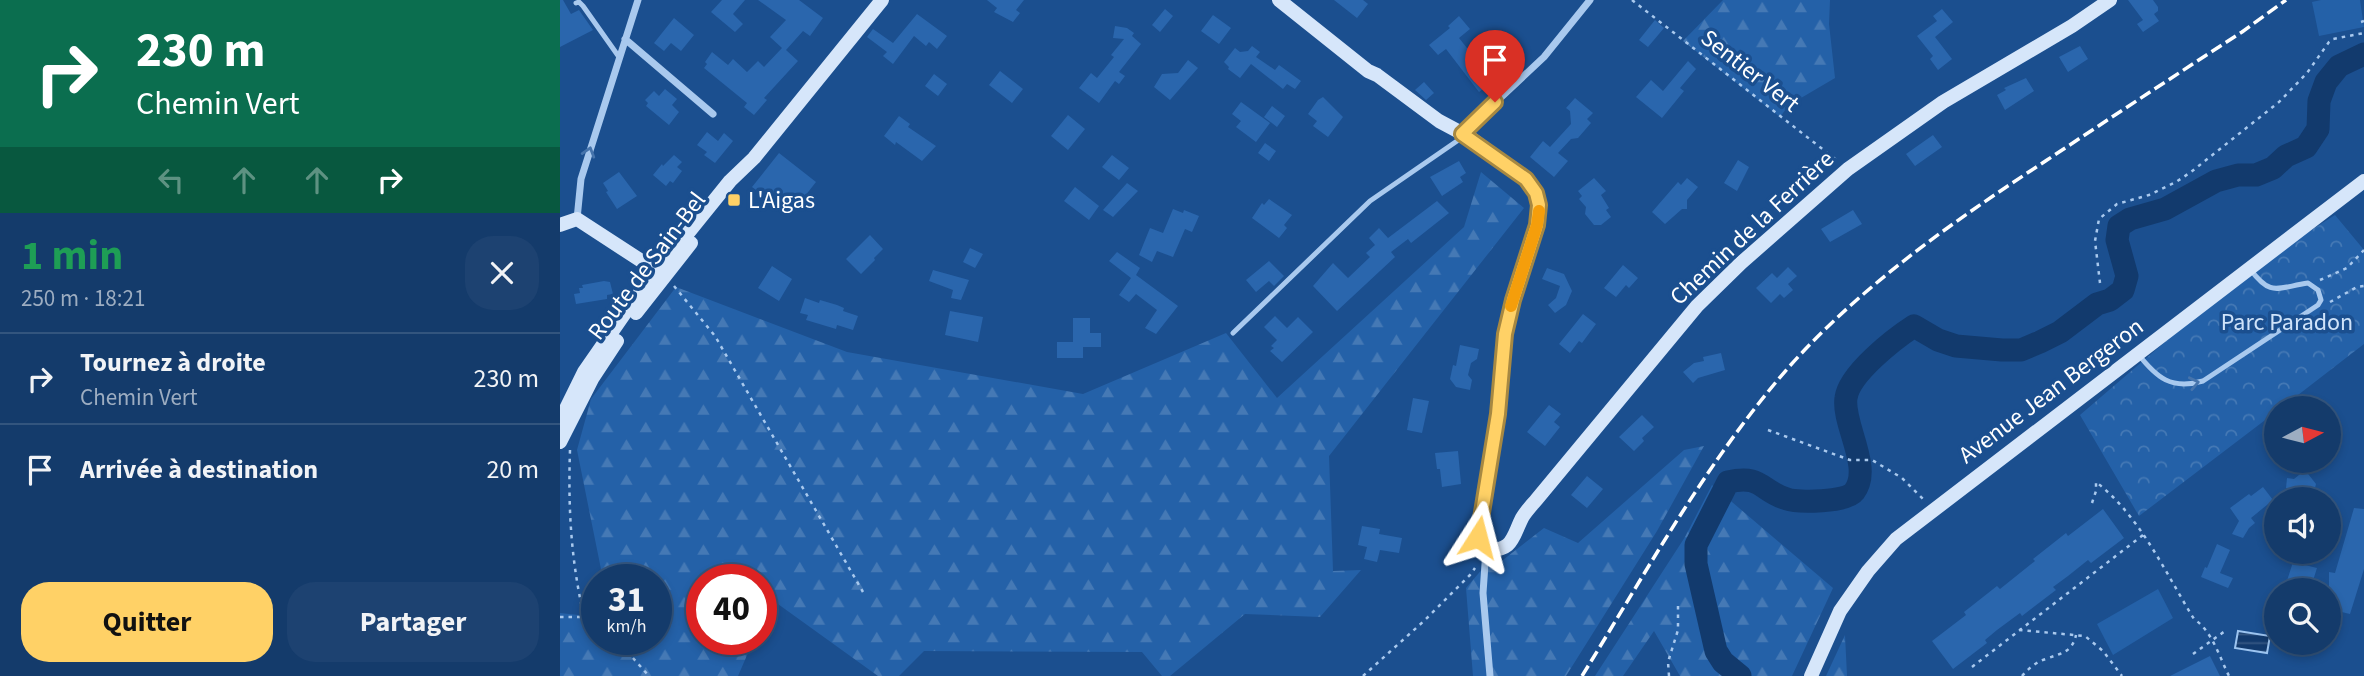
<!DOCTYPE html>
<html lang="fr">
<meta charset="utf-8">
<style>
body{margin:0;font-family:"Source Sans 3",sans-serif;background:#1d4271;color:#f1f3f6;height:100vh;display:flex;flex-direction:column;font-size:26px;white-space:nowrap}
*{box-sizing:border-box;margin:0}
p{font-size:23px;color:#9dadc1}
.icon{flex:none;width:38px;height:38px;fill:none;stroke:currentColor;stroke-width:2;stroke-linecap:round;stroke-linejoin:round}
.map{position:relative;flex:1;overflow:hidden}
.side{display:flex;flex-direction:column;background:#143b6b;width:560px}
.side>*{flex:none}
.guide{background:#0b6e4f;color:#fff;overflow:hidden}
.needle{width:46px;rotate:83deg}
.tools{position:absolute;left:1704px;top:396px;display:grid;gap:14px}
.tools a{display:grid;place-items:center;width:77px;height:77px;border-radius:50%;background:#143b6b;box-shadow:0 4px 10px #0003,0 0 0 2px #33557e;font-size:35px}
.speed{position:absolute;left:21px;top:564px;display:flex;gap:14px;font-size:35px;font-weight:700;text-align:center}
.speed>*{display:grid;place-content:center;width:91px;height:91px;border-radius:50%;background:#143b6b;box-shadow:0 4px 10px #0003,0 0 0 2px #33557e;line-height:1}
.speed small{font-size:18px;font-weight:400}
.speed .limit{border:10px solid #d22;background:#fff;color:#111}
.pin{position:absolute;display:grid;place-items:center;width:60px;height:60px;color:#fff;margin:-72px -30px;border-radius:50% 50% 50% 0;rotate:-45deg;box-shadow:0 0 7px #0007}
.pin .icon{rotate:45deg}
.me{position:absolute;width:77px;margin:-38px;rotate:9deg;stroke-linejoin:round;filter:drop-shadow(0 0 5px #0008)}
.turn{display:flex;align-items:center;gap:24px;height:147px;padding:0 21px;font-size:32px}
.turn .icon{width:91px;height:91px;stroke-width:2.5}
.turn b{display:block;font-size:49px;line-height:60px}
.lanes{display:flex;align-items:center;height:66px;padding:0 21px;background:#0003;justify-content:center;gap:35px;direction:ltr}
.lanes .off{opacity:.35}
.round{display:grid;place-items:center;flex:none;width:74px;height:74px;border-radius:28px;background:#1d4271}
.summary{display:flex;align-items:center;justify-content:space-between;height:119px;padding:0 21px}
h1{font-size:42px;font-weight:700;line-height:52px;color:#1e9e55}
.primary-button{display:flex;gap:14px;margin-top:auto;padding:14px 21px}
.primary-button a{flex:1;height:80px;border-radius:28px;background:#ffd166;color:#111;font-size:28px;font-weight:700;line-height:80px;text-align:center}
.primary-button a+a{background:#1d4271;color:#f1f3f6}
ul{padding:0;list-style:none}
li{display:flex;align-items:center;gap:21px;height:91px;padding:0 21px;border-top:2px solid #33557e}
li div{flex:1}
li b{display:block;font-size:26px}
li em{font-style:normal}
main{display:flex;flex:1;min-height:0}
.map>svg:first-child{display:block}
</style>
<main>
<section class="side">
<div class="guide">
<div class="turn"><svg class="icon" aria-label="right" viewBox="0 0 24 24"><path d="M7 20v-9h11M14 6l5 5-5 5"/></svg><div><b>230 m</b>Chemin Vert</div></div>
<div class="lanes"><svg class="icon off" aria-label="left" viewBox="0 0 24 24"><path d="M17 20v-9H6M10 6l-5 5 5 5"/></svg><svg class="icon off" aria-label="ahead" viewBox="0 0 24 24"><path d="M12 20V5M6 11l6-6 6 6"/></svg><svg class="icon off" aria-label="ahead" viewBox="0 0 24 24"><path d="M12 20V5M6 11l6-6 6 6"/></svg><svg class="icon" aria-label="right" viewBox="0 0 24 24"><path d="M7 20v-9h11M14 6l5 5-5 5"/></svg></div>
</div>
<div class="summary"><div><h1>1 min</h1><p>250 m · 18:21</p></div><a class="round"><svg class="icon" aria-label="close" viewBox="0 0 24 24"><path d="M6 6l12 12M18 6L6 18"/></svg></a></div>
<ul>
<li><svg class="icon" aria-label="right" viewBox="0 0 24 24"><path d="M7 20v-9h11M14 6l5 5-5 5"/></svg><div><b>Tournez à droite</b><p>Chemin Vert</p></div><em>230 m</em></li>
<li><svg class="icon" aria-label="arrive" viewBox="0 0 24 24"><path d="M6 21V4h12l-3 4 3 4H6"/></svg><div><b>Arrivée à destination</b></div><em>20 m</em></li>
</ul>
<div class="primary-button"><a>Quitter</a><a>Partager</a></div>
</section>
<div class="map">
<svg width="1804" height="676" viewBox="0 0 1804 676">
<defs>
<pattern id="forest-firs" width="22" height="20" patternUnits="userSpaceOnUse" patternTransform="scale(1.75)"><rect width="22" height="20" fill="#2461a8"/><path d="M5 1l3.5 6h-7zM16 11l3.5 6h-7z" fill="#4579b5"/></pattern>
<pattern id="park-crowns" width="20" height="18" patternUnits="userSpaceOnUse" patternTransform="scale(1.75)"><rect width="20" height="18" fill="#2461a8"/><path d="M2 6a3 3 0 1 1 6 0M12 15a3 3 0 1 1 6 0" fill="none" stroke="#4579b5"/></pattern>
<pattern id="water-rules" width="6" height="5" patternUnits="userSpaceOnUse" patternTransform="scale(1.75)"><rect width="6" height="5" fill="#123a6d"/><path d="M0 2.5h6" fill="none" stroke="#365883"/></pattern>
</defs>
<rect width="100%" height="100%" fill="#1b4f8f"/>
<path fill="#2461a8" d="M1761,0H1800L1804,27L1759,36L1752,2Z
M1598,589L1613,618L1553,655L1537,624Z"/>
<path fill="url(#forest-firs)" d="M1163,0H1270L1269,24L1275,78L1229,105L1220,117L1123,41Z
M921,172L964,208L769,456L773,571L801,570L760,617L685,614L610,676H602L582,652L364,651L339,676H318L211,599L201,622V579H142V639H194L178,676H0V613L37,617V639H96V579H43L17,450L31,399L116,287L287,352L523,394L666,333L717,398L904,227Z
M1144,446L1097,531L1006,676H913L906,588L924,567L939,563L984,528L1018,543L1124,450Z
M1152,485L1273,588L1232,676H1120L1094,631L1063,676H1035L1125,537Z
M1285,635L1287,676H1266Z"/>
<path fill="url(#park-crowns)" d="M1775,215L1804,250V344L1721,408H1717V411L1579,516L1520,415L1690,269Z"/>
<path fill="url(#water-rules)" stroke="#9cc4f0" stroke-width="2" d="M1678,631L1710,636L1707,653L1675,648Z"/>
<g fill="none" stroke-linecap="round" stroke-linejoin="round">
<path stroke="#123a6d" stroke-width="23" d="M1180,676L1163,662L1156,651L1136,564V545L1168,482C1202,474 1200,491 1227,499C1238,503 1287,502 1294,492C1313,468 1282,424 1286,398C1289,374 1334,339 1354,326L1378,340L1396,346L1442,350H1461L1480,342L1500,332L1537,304L1550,300L1563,290L1567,276L1557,240L1559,226L1570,219L1605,209L1656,181L1678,175H1696L1713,168L1726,156L1746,147L1758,129L1759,101L1766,82L1779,66L1804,54"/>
</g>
<path fill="#2a66ad" d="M0,0H3L11,14L19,10L33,30L0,47Z
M162,0H185L173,14L183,24L175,32L151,12Z
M198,0H239L263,18L250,36L243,31L226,50L238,61L204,98L207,100L194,115L184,107L187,103L144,68L147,64L145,62L152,52L168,65L173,59L187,72L198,61L204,67L222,48L210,37L226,20Z
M427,0H464L456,10L460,13L453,22L434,12L437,8Z
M774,0H803L808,4L797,18Z
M1568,0H1593L1598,7V11L1594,14L1599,21L1583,32L1577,24L1583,20Z
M605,9L613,16L600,32L592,25Z
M1382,9L1393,22L1375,37L1392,59L1378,70L1370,59L1373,56L1357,36L1377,21L1373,16Z
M357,14L387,36L377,49L369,42L366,46L354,36L333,64L323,56L327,52L307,37L313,29L333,43Z
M653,15L671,28L659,44L641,31Z
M899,16L910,29L899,38L922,67L926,64L933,74L928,78L931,83L919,92L886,49L878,55L869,45L890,28L888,26Z
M114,18L134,35L121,51L111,43L104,51L94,43Z
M1095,20L1104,28L1088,47L1079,40Z
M555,26L567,28L574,33L572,36L581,44L559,72L565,76L559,84L555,81L539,103L519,88L531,73L537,78L554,57L551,55L564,39L553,38Z
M692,46L700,52L696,57L715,70L719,65L741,81L735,89L727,84L723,89L691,64L680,78L668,69L669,67L664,62L675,48L680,52L688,51Z
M1520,46L1528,59L1508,72L1499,57Z
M628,60L638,68L610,100L594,87L602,74L618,73Z
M1128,61L1136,69L1120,88L1124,91L1102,118L1076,97L1091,80L1103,91Z
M440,71L463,89L452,103L429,85Z
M374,74L387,84L378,96L365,86Z
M1466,78L1474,91L1445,110L1437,95L1446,90L1444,88Z
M864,82L874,93L866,100L855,90Z
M105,89L117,99L112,105L119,112L109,125L86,106L88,103L85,100L94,91L99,96Z
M763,97L783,117L768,137L753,126L757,121L748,114L758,100Z
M1015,98L1033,113L1027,119L1031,123L1018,138L1011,139L998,153L1008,161L994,177L970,157L983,141L990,147L1011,124L1010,111L1006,108Z
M681,102L710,123L696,142L676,127L681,121L672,114Z
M712,106L725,116L717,127L704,117Z
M508,115L525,129L508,150L491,136Z
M339,116L350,124L348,127L376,146L362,161L336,142L335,145L324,136Z
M147,132L158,141L164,133L173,141L155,163L144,155L147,152L137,145Z
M1373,135L1382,147L1355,166L1346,154Z
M705,143L716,151L709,161L698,153Z
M219,153L256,182L230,215L192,187Z
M114,155L122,162L117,167L122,171L113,183L110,181L106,186L93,175L102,164L103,166Z
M552,155L569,168L559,180L542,167Z
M1178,160L1189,167L1177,191L1164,183Z
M899,161L906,173L900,177L903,182L882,196L870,177Z
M59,172L77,196L57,209L46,192L48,191L43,183Z
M1034,178L1046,191L1041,195L1049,208L1046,210L1051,217L1041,225H1034L1025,214L1026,207L1019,199L1022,196L1018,191Z
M1127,178L1138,187L1127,200V209H1122L1105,224L1092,212L1118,182L1121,185Z
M567,183L578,191L553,217L543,210Z
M515,187L539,206L529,220L504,201Z
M709,199L732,215L724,225L727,228L719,238L692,218L702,203L704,205Z
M877,201L889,213L851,243L848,239L831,252L835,257L777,311L753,286L773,263L788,278L810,257L806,253L815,245L809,238L819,228L828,238Z
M613,209L623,213L624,210L639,216L632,232L625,229L613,257L597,251L592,262L579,255L590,228L603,233Z
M1293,210L1302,224L1270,242L1261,229Z
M310,235L323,249L314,258L315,260L301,274L286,259Z
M410,248L423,254L415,268L403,262Z
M557,252L580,268L576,275L618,306L596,334L585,328L597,310L576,294L569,302L559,295L571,278L549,261Z
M709,261L724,276L714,286L709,281L696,292L686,280Z
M1063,265L1078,278L1069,288L1066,285L1056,297L1044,288Z
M212,266L232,279L219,301L198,288Z
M1228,267L1237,276L1228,284L1233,290L1224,298L1220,294L1211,303L1196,288L1212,273L1217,278Z
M987,268L1004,274L1012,291L1006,305L995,313L988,305L996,298L1000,286L982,279Z
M373,270L409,280L401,300L391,298L393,290L369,281Z
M44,281L50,282L53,294L47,295V299L16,304L14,294L20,293L19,288H23L22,285Z
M245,298L259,303L260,300L277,305L284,308L283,311L298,316L293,330L277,325L276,329L246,320L248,315L240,313Z
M390,311L423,317L418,342L385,335Z
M1023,314L1036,324L1022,343L1019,341L1010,353L999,344Z
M715,316L727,328L738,317L753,332L722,362L710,351L714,348L711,346L717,340L704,327Z
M513,318H530V333H541V347H523V358H497V342H513Z
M900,345L919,349L917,359L911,363L908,375L912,380L910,390L896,387L890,379L893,365L896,366Z
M1161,353L1165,370L1138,378L1133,383L1123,372L1134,363L1144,361L1143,357Z
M853,398L869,401L862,433L847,430Z
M989,405L1001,414L994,422L1000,427L985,446L967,432Z
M1082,415L1094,427L1082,438L1084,441L1074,451L1059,437Z
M898,451L901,484L882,487L880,469H877L875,453Z
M1745,470L1756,484L1755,488L1744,497H1739L1733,488H1726L1727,478L1734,479Z
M1027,476L1043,489L1027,508L1011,495Z
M1703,487L1713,500L1691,518L1695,523L1689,528L1683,538L1672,534L1679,521L1670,508L1689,494L1691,496Z
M1794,508L1804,509V569L1790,614L1769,609V572L1775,573Z
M1543,509L1564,538L1531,563L1528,560L1508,576L1493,587L1496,590L1462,616L1460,613L1437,630L1425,640L1427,643L1393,669L1372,641L1406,615L1404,612L1437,586L1440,589L1475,561L1473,559L1506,533L1508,536Z
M802,526L820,529L819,534L842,538L839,553L820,550L817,562L804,559L807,547L798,545Z
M1657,544L1670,550L1660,573L1673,578L1668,588L1641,577L1645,567L1647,568Z
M1733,562L1757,568L1750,590H1724Z
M1650,656L1660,676H1610Z"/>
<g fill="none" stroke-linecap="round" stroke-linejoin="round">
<path stroke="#a9c9ee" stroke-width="2.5" stroke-dasharray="3.5 5" stroke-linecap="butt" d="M1072,0L1279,162
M1801,22L1804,21
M1760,280L1787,268L1804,250
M1540,283L1535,241L1539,219L1557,204L1589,195L1616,182L1631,172L1719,102L1747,73L1769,42L1773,39L1804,33
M114,286L155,336L303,592
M1770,302L1797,287L1804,286
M1208,430L1290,460H1312L1342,478L1364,500
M10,450C8,509 11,560 24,617
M1532,503L1536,491V482C1580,516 1605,572 1634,619C1652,631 1659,656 1669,676
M0,617H24L37,623
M1459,630L1525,636L1543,651L1562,676
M56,639L89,676
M1633,654L1665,631
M1412,667L1583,535
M803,676L865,620L910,575L915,568
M1109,676L1108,662L1118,630V606
M1462,676C1469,668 1476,662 1486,659C1501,653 1512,653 1516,635"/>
<path stroke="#a9c9ee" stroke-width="5" d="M16,3L19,2L23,6L59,57
M673,333L810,201L897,141L901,136
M1578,354C1597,378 1611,390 1643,381L1758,305L1761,300L1758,290L1748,283C1716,288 1711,297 1690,269"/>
<path stroke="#a9c9ee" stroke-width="7" d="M65,39L153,114
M903,133L984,57L1030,0
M17,219L21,179L78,0
M926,550L923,593L930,676"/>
<path stroke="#d6e6fa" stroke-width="14" d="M719,0L808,71L817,75L879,121L909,137L966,179L976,193L980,205L977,225L953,300L945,334L938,414L924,500L918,525V537L926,550C953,551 952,538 962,518C966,511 972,505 977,499L1137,306L1181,263L1288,169L1383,102L1512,26L1550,0
M0,225L17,219L103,275
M76,313L131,243
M0,421L24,372L74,300L170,181L194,158L322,0
M0,442L32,379L57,341
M1251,676L1280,611L1308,571L1336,539L1804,181"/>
<path stroke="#fff" stroke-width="3.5" stroke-dasharray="12 5" stroke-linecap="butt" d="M1022,676C1087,571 1146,462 1228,368C1303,284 1394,221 1487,160C1552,117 1617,74 1682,32L1726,0"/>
</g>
<defs><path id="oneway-chevron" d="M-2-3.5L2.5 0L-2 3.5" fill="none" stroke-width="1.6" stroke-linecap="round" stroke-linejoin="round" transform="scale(1.75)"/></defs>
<g stroke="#4674ac">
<use href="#oneway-chevron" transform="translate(29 152) rotate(-73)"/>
<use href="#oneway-chevron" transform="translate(1634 383) rotate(-12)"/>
</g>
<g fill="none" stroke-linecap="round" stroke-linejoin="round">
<g stroke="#a68842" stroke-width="18">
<path id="route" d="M918,537L938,414L945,334L953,300L977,225L979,205L976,193L966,179L902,134L935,102"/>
</g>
<use href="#route" stroke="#ffd166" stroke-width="12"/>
<path stroke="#f59e0b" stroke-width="12" d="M951,306L977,225L979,211"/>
</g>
<rect fill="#ffd166" stroke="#1b4f8f" stroke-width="2.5" x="167" y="193" width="14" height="14" rx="3.5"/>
<g text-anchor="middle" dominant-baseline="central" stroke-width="7" stroke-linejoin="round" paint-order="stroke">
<g font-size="24" fill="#fff" stroke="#1b4f8f">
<text transform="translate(1190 71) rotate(38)">Sentier Vert</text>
<text transform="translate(1192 228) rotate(-43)">Chemin de la Ferrière</text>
<text transform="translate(87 266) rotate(-53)">Route de Sain-Bel</text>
<text transform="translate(1491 391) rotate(-37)">Avenue Jean Bergeron</text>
</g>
<g font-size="24" fill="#fff" stroke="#1b4f8f" text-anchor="start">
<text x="188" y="200">L'Aigas</text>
</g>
<g font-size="24" fill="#cfe3fa" stroke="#1b4f8f">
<text x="1727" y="322">Parc Paradon</text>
</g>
</g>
</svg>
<div class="tools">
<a><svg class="needle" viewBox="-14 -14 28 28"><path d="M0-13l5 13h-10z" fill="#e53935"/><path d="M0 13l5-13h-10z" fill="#9dadc1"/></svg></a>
<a><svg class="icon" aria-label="sound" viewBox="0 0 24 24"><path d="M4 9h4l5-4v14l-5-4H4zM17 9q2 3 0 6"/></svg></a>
<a><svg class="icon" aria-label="search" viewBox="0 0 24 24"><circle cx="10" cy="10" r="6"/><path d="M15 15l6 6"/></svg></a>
</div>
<div class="speed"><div>31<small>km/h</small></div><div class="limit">40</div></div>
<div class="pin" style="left:935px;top:102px;background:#d93025"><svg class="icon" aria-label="arrive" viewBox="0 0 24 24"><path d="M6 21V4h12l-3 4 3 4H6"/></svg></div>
<svg class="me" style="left:918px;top:537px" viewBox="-20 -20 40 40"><path d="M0-17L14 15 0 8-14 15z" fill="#ffd166" stroke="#fff" stroke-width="4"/></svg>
</div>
</main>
